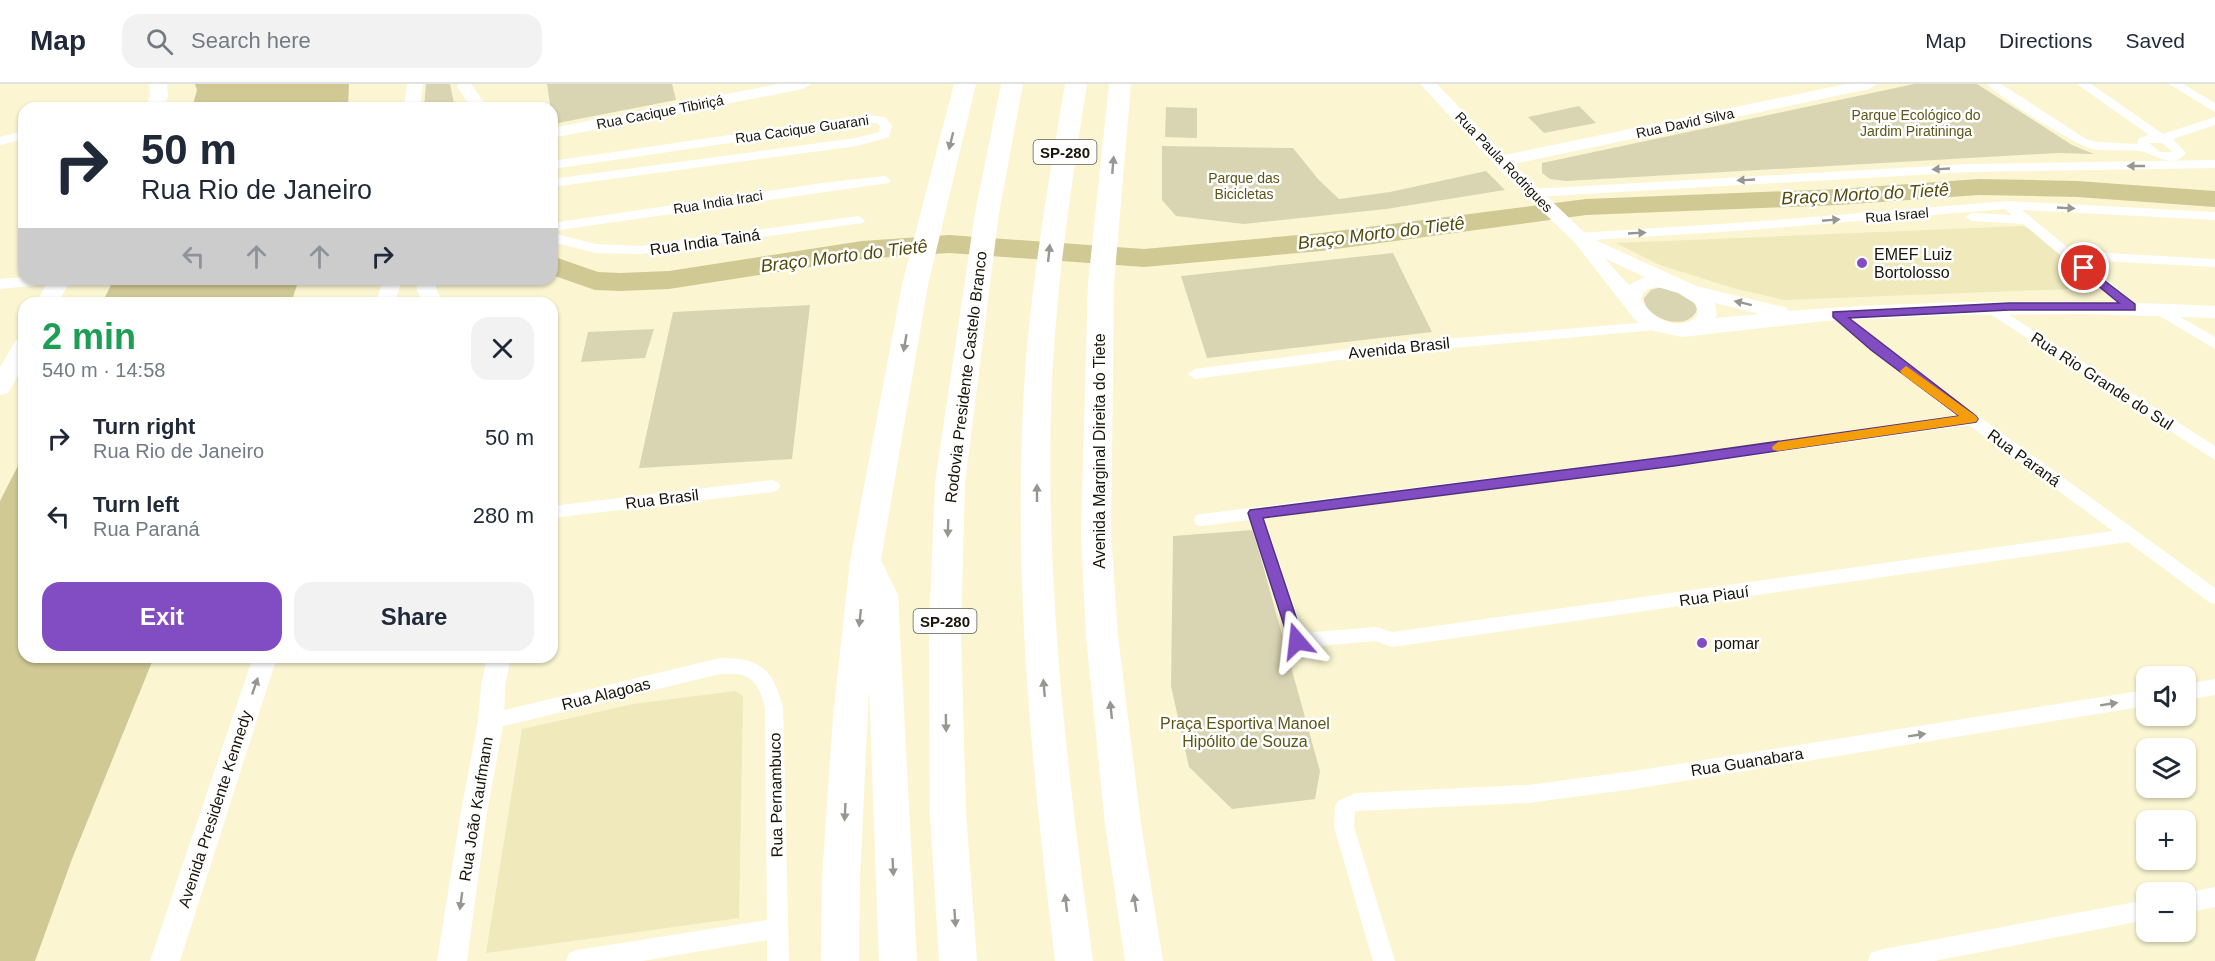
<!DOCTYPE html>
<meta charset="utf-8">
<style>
body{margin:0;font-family:Helvetica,sans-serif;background:#f2f2f3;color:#1f2937;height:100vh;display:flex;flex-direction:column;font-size:22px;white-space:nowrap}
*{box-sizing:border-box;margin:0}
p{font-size:20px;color:#747a83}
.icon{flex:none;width:33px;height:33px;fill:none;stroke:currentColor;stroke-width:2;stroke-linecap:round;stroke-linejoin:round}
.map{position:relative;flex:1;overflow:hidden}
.details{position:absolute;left:18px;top:213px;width:540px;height:366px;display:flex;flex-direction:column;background:#fff;border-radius:18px;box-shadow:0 2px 4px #0004}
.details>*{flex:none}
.banner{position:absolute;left:18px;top:18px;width:540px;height:183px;border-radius:18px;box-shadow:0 2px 4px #0004;background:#fff;color:#1f2937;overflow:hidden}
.tools{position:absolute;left:2136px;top:582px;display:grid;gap:12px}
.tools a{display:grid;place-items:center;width:60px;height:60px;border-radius:12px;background:#fff;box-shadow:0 2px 4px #0004;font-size:30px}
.pin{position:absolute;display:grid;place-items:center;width:51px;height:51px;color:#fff;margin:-26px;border:3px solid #fff;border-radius:50%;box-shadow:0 2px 6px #0007}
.me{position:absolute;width:66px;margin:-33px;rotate:343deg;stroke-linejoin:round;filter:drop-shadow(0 0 4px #0008)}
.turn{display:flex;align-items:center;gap:21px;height:126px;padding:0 24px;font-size:27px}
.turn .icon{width:78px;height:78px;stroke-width:2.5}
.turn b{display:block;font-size:42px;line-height:51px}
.lanes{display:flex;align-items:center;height:57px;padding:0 24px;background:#0003;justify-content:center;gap:30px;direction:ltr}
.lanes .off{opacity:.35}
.round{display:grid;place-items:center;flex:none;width:63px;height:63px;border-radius:18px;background:#f2f2f3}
.headline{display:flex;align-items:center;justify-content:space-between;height:102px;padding:0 24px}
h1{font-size:36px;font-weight:700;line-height:45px;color:#1e9e55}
.primary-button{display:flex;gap:12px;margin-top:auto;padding:12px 24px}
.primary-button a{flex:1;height:69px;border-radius:18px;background:#824cc3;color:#fff;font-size:24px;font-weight:700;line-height:69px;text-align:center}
.primary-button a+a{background:#f2f2f3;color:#1f2937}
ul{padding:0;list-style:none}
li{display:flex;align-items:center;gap:18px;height:78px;padding:0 24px}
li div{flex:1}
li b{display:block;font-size:22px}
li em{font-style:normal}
header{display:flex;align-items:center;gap:36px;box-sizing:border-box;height:84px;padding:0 30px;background:#fff;border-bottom:2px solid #e0e1e3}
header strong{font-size:28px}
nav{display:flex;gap:33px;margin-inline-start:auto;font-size:21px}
.search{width:420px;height:54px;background:#f2f2f3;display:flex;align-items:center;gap:15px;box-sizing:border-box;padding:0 21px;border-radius:18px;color:#747a83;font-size:22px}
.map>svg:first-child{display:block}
</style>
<header>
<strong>Map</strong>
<div class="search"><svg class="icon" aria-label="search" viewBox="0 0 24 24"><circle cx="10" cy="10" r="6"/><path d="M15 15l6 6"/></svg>Search here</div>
<nav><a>Map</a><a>Directions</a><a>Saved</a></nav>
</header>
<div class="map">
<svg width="2215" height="877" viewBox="0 0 2215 877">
<rect width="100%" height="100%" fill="#fbf6d1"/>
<path fill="#efe9bc" d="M2023,142L2032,146L2095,200L2094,204L1784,216L1733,204L1660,181L1616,159Z
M735,607L743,612L739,834L486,869L522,645L633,620Z"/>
<path fill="#d9d5b3" d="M426,0H450L455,24H424Z
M547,0H672L676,16L553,40Z
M1914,0H1977L2072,61L2094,70L2058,69L1566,97L1550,95L1542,89V79Z
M1579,22L1596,39L1544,49L1528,33Z
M1166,23L1197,24V54L1165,53Z
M1162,62L1293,64L1318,95L1339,115L1390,108L1486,87L1505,106L1386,125L1244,140L1176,132L1162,116Z
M1393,169L1432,248L1207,274L1181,192Z
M1658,204C1672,204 1692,210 1697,225C1690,249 1644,236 1644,214L1651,206Z
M810,221L792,375L639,384L673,228Z
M654,245L645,274L581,278L588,248Z
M1253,446L1320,687L1315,715L1232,725L1189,683L1171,602L1173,452Z"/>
<path fill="#d0c994" d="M195,0H349L348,24H192L197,6Z
M114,195H299L291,219H102Z
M24,370V573H154L72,775L35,877H0V417Z"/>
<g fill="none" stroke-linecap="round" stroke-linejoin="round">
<path fill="#d0c994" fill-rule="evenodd" d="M1979,95L2077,97L2215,107V123L2077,113L1979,111L1838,121L1586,131L1321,167L1144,183L949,169L862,175L669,205L620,207L595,206L552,191V172L598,188L620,189L669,187L862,157L949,151L1144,165L1321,149L1586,115L1838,105Z"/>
<path fill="#fff" fill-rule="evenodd" d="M1987,0H2001L2086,55L2097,58L2137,60L2139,54L2149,51L2077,0H2091L2163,50L2215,33V41L2173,55L2186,69C2171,86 2156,70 2140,67C2125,65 2108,68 2093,65C2075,61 2000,14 1987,0ZM2149,59H2162L2173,68H2160Z
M2169,0H2183L2215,19V28Z
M867,31L885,33L892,42L889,53L857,62L552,103V95L856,54L879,48L880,42L877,39H867L552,85V77Z
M24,47V55L0,61V53Z
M2215,76V84L1969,88L1533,113L1527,109L1533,105L1969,80Z
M885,92L891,96L889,99L552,147V139L822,99Z
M2008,117L2215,128V136L2022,126L2072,167L2215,175V183L2083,176L2136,220L2138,223L2136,226H2126L2023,140L1972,137L1965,133L1972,129L2012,131L2005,125L1751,146L1578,157L1571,153L1578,149L1751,138Z
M858,132L865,136L863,139L641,170L596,169L552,158V149L596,160L641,162Z
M24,193V195H67L60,199L0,205V195Z
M1989,218L2215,362V376L1984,226L1982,223L1984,220Z
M2158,220L2215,253V265L2153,228L2151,225L2153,222Z
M1837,225L1842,227L1926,294L2215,504V520L2209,518L2128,458L1392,563L1376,557L1297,564L1291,562L1288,557L1249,436L1202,442L1196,441L1194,436L1196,431L1202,430L1674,371L1956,332L1832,233L1830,230L1832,227ZM1969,341L2113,447L1392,548L1376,543L1303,549L1265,434L1674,383Z
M1661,237L1666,239L1668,242L1666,245L1385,270L1195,295L1188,290L1195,285L1385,260Z
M772,396L778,398L780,402L778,406L772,408L552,434V422Z
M720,574C759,573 773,585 783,623L789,877H767V856L642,877H566L569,869L577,866L767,836L765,623C757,594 749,588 720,590L491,645L484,643L482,637L484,631Z
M2215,595V611L2186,616V600Z
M2146,606V622L1634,705L1528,719L1357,727L1355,728L1354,743L1395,877H1373L1334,743L1335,723L1338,717L1356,709L1528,701L1634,687Z
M2215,803V823L2186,829V809Z
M2146,816V836L1934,877H1868L1871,869L1879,866Z"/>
<path fill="#fff" fill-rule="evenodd" d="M407,0H423L420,24H404Z
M459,0H471L488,24H472L457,3Z
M778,0H811L803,5L552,54V44Z
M1420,0H1437L1505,71L1846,0H1877L1869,5L1513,80L1589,153L1696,202L1779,222L1786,223L1788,227C1931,216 2073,215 2215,222V234L2085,230L1955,231L1825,237L1682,253L1654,247L1635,236L1576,160L1495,81ZM1604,174L1645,193L1629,201ZM1658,203L1678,209L1696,220L1698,230C1682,251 1650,234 1641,215C1643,206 1649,204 1658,203ZM1715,219L1759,230L1715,234L1717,231Z
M384,195H402L395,219H375Z
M416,195H434L437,207L444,219H424L417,207Z
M253,573H277L180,877H150Z
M487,573H511L505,602L504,637L487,728L467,877H437L461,728L478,637L481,602Z"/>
<path fill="#fff" fill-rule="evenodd" d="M149,0H167L168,12L164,24H146L150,12Z
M49,195H71L58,219H36Z
M24,253V281L8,309L0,311V283L16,256Z"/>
<path fill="#fff" fill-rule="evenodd" d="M954,0H976L928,201L881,476L898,511L917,877H879L869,604L860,794L859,877H821L822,794L833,633L850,477L902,201Z
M1001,0H1023L999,129L965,399L961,548L966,729L977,877H939L930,729L929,548L935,399L975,129Z
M1065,0H1087C1070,108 1054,216 1051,325C1046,510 1068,694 1093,877H1055C1033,694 1014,509 1023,324C1028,215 1047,107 1065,0Z
M1109,0H1131L1114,200L1111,450L1118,552L1141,740L1163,877H1125L1105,740L1086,552L1081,450L1088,200Z"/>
</g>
<defs><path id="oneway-solid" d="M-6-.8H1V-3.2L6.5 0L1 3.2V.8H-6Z" transform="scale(1.5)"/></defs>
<g fill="#979690">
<use href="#oneway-solid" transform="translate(951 57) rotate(104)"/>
<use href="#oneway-solid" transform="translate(1113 81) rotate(-85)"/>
<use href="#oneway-solid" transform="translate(2136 82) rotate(180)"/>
<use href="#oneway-solid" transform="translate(1941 85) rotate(177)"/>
<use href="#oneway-solid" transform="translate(1746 96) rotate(177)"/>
<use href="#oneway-solid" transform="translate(2066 124) rotate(3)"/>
<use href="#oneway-solid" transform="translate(1831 136) rotate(-5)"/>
<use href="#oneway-solid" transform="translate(1637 149) rotate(-3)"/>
<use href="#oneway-solid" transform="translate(1049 169) rotate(-84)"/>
<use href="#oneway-solid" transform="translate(1743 219) rotate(-166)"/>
<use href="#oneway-solid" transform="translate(905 259) rotate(100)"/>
<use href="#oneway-solid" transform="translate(1037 409) rotate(-90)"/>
<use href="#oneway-solid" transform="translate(948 444) rotate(92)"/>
<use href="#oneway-solid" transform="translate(860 534) rotate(96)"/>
<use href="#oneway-solid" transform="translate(255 602) rotate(-71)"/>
<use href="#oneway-solid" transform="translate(1044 604) rotate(-95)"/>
<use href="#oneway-solid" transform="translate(2109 620) rotate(-9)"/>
<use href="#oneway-solid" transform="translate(1111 626) rotate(-96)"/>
<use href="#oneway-solid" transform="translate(946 639) rotate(89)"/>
<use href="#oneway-solid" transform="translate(1917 651) rotate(-9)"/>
<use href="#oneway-solid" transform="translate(845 728) rotate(93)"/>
<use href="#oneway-solid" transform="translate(893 783) rotate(87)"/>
<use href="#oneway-solid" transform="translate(461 817) rotate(98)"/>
<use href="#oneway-solid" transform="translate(1066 819) rotate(-97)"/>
<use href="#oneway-solid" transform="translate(1135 819) rotate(-99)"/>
<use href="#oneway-solid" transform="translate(955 834) rotate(86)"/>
</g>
<path fill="#824cc3" stroke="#54317f" stroke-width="1.5" d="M2084,181L2135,220V226H2009L1849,234L1976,332L1978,335L1976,338L1674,382L1263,434L1304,557L1302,561L1297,563L1292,561L1289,557L1248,429L1250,426L1674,372L1959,332L1871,266L1833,233V228L2009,219H2119L2080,187V182Z"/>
<path fill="#f59e0b" d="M1906,282L1976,332L1978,335L1976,338L1778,367L1773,366L1772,363L1778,358L1959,332L1902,290L1900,287Z"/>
<g fill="#824cc3" stroke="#fff" stroke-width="2">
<circle cx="1862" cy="179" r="6"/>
<circle cx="1702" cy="559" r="6"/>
</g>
<g text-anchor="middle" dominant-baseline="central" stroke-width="5" stroke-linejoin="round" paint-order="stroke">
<g font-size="14" fill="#181609" stroke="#fff">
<text transform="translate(660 28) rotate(-11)">Rua Cacique Tibiriçá</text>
<text transform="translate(1685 39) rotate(-12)">Rua David Silva</text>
<text transform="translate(802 45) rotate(-8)">Rua Cacique Guarani</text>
<text transform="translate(1504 78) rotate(46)">Rua Paula Rodrigues</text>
<text transform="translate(718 118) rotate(-9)">Rua India Iraci</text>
<text transform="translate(1897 131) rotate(-5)">Rua Israel</text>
</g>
<g font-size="14" fill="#5d5517" stroke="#fff">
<text x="1916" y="31">Parque Ecológico do<tspan x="1916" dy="16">Jardim Piratininga</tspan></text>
<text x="1244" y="94">Parque das<tspan x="1244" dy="16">Bicicletas</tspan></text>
</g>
<g fill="#fff" stroke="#5d5c53" stroke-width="1.5">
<rect x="1033.5" y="56" width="63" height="24" rx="4.5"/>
<rect x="913.5" y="525" width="63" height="24" rx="4.5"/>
</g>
<g font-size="15" font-weight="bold" fill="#181609">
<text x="1065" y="68">SP-280</text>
<text x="945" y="537">SP-280</text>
</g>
<g font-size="16" fill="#181609" stroke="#fff">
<text transform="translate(705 158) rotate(-8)">Rua India Tainá</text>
<text transform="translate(1399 264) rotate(-6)">Avenida Brasil</text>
<text transform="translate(966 293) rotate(-83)">Rodovia Presidente Castelo Branco</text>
<text transform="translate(2102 297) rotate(33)">Rua Rio Grande do Sul</text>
<text transform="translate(1099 367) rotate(-90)">Avenida Marginal Direita do Tiete</text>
<text transform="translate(2024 374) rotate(36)">Rua Paraná</text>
<text transform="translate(662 415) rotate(-7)">Rua Brasil</text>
<text transform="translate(1714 512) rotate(-8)">Rua Piauí</text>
<text transform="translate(606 610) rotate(-14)">Rua Alagoas</text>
<text transform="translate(1747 678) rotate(-9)">Rua Guanabara</text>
<text transform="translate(776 711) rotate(-91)">Rua Pernambuco</text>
<text transform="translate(215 725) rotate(-72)">Avenida Presidente Kennedy</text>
<text transform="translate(476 725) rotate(-81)">Rua João Kaufmann</text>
</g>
<g font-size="16" fill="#181609" stroke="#fff" text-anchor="start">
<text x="1874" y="170">EMEF Luiz<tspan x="1874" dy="18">Bortolosso</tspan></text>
<text x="1714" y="559">pomar</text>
</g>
<g font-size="16" fill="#5d5517" stroke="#fff">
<text x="1245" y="639">Praça Esportiva Manoel<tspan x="1245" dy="18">Hipólito de Souza</tspan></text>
</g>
<g font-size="18" font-style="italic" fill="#544b0a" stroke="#fff">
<text transform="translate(1865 110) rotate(-3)">Braço Morto do Tietê</text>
<text transform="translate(1381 149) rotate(-7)">Braço Morto do Tietê</text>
<text transform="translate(844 172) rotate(-7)">Braço Morto do Tietê</text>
</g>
</g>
</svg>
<div class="tools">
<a><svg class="icon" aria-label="sound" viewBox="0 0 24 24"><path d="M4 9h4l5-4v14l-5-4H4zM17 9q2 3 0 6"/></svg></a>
<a><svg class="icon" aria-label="layers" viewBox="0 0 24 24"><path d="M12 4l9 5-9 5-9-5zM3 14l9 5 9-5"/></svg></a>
<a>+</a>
<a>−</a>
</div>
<div class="pin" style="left:2084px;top:184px;background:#d93025"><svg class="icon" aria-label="arrive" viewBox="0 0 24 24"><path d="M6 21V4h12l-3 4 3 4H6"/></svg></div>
<svg class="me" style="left:1297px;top:557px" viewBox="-20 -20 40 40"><path d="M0-17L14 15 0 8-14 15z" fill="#824cc3" stroke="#fff" stroke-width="4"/></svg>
<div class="banner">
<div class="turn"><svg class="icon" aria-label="right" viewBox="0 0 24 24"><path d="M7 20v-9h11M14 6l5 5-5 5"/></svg><div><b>50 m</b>Rua Rio de Janeiro</div></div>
<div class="lanes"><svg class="icon off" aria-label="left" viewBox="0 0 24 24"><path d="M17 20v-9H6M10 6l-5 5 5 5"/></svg><svg class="icon off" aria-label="ahead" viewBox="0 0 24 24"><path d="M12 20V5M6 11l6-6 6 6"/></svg><svg class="icon off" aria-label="ahead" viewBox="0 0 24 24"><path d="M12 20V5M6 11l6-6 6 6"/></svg><svg class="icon" aria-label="right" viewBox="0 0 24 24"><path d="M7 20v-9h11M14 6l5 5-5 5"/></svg></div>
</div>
<section class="details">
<div class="headline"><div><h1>2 min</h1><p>540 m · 14:58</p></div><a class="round"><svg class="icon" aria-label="close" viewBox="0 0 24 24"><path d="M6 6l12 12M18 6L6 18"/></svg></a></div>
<ul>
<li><svg class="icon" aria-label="right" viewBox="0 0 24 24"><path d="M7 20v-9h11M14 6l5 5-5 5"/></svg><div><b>Turn right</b><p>Rua Rio de Janeiro</p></div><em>50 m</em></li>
<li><svg class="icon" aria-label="left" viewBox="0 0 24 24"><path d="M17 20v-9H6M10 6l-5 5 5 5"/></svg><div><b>Turn left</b><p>Rua Paraná</p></div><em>280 m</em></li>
</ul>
<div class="primary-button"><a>Exit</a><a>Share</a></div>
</section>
</div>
